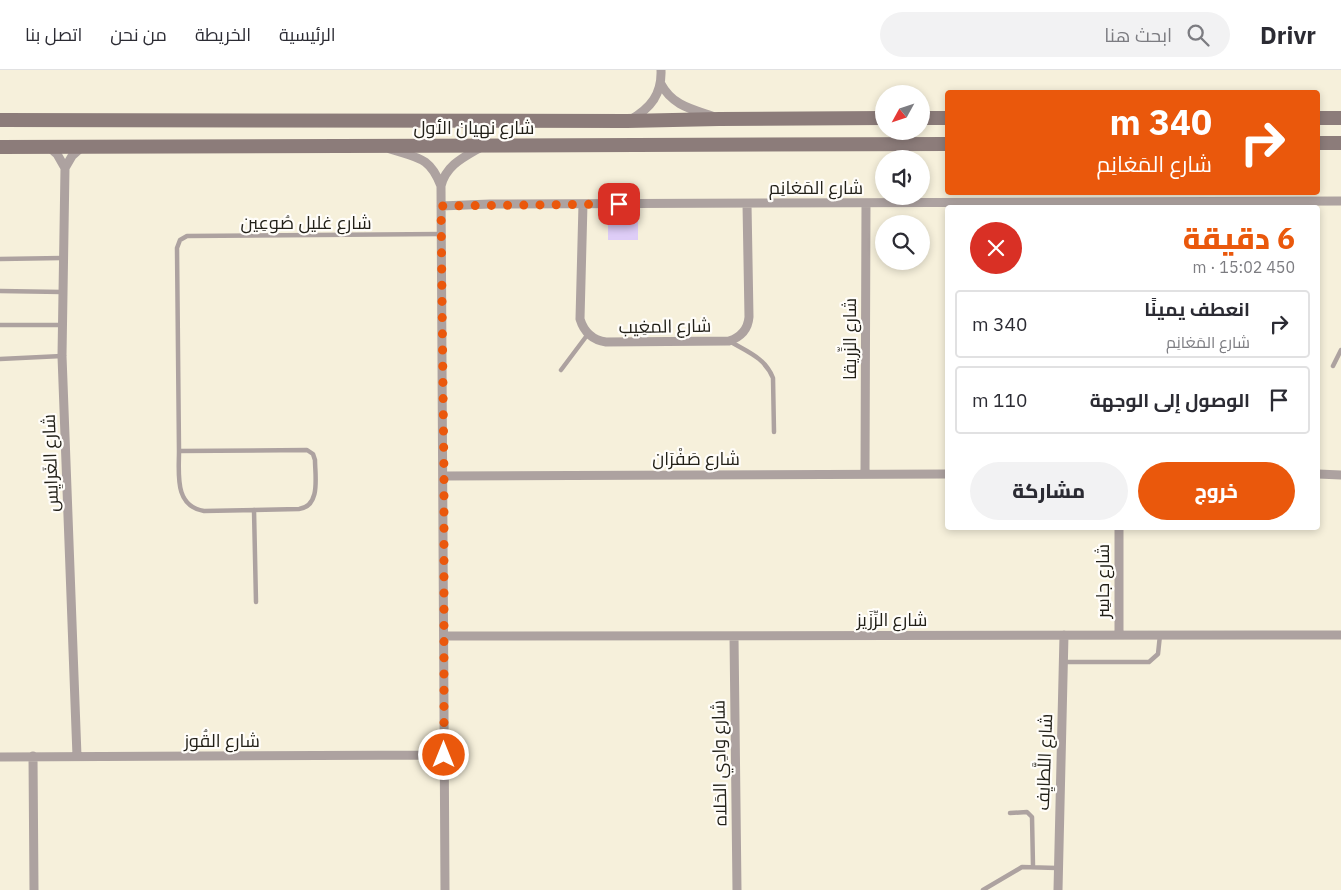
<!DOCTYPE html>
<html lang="ar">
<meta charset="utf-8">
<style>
body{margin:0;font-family:"IBM Plex Sans",Cairo,sans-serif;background:#f2f2f3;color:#2b2b33;direction:rtl;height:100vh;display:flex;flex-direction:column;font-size:19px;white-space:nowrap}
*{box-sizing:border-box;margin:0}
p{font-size:16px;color:#7c7c81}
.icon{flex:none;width:28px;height:28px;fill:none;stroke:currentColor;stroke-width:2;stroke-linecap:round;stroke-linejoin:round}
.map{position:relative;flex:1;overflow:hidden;direction:ltr}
.sheet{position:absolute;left:945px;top:135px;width:375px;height:325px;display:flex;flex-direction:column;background:#fff;border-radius:5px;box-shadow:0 2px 8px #0003;direction:rtl}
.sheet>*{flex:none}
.top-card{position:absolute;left:945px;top:20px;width:375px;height:105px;border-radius:5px;box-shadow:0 2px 8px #0003;direction:rtl;background:#ea580c;color:#fff;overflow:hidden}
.needle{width:32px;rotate:230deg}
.fabs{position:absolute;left:875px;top:15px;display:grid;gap:10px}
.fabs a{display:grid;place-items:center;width:55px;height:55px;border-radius:50%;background:#fff;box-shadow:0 2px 8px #0003;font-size:25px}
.pin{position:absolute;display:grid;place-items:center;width:42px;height:42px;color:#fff;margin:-21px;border-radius:10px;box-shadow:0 2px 8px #0006}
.me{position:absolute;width:55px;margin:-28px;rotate:0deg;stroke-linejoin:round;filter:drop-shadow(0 0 4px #0008)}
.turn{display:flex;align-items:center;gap:18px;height:105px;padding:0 25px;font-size:22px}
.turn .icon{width:65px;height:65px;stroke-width:2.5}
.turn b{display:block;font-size:35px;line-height:42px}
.round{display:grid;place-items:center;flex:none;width:52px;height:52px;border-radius:26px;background:#f2f2f3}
.summary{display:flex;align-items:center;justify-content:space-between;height:85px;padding:0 25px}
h1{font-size:30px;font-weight:800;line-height:38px;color:#ea580c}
.button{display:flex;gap:10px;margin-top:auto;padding:10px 25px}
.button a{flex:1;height:58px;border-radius:30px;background:#ea580c;color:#fff;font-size:20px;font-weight:800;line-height:58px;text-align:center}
.button a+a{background:#f2f2f3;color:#2b2b33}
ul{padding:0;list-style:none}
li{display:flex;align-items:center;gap:15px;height:68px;margin:0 10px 8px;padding:0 15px;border:2px solid #e1e1e2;border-radius:5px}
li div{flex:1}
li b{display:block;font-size:19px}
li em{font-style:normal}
header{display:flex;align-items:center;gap:30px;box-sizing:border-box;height:70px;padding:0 25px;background:#fff;border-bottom:1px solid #e1e1e2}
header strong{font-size:24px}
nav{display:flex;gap:28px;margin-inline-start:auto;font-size:18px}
.search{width:350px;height:45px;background:#f2f2f3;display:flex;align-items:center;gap:12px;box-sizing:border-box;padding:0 18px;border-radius:28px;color:#7c7c81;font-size:19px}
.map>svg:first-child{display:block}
</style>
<header>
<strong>Drivr</strong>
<div class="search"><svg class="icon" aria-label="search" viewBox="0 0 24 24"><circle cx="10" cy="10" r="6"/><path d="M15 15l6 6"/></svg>ابحث هنا</div>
<nav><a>الرئيسية</a><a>الخريطة</a><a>من نحن</a><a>اتصل بنا</a></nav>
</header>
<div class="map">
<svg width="1341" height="820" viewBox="0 0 1341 820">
<rect width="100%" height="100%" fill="#f6f0db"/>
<path fill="#decdf7" d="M608,150H638V170H608Z"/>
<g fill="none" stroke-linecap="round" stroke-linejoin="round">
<path stroke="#ada2a0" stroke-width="4.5" d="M0,189L62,188
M0,221L62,222
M0,255H62
M731,272C748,282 765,288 773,308L774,362
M0,289L62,286
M1333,296L1341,280
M561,300L588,264
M179,381L307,380L313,384L315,390C315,406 321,436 299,439L204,441C174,436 179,404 179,381L177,178L180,170L187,166L441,164
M254,440L256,532
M1063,592H1149L1158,584L1160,565
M1010,743L1027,742L1032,747L1033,796
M983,820L1022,797L1057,798"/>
<path stroke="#ada2a0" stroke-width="9" d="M661,14C672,35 691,39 712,46
M630,50C651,38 662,24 661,0
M49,77L57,84L65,98L62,286L77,686
M390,79C418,88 430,87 441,116
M65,98L72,86L82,77
M583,134L580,249C584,262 592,270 606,272L729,271C741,267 748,259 749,247L747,134
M441,136L490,134L1341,131
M865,404L866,133
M1318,404L1341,405
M444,406L948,404
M1119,565V458
M444,566L1341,565
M734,566L737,820
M33,686L34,820
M0,687L444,685
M445,820L441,116C446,95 464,87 481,77
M1058,820L1064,565"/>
<path stroke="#8c7c7a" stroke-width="14" d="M921,48H948
M1318,48H1341
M0,50L627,51L719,49L884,48
M1318,73H1341
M0,77L948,74"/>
</g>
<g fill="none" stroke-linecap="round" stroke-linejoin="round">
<path stroke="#ea580c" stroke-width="9" stroke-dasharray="0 16.2" d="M444,685V406L441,136L619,134"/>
</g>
<g text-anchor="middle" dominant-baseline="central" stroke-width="4.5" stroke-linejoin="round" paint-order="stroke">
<g font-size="18" fill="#222018" stroke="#fffdf9">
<text x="474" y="57">شارع نهيان الأول</text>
<text x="816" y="117">شارع المَغانِم</text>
<text x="306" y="152">شارع غليل صُوعِين</text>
<text transform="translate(665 256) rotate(-1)">شارع المغِيب</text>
<text transform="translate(849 269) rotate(-90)">شارع الزِّريقا</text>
<text x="696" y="388">شارع صَفْرَان</text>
<text transform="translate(50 393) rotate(-92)">شارع الغَرايِس</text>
<text transform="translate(1102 511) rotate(-90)">شارع جاسِر</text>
<text x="892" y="549">شارع الرِّزَيز</text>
<text x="222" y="670">شارع القُوز</text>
<text transform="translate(1044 692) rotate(-88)">شارع اللَّطايِف</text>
<text transform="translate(719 693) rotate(-91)">شارع وادِي الحَلاه</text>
</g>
</g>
</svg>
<div class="fabs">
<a><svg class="needle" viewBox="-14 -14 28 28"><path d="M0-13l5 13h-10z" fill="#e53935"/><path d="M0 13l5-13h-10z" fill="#7c7c81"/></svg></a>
<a><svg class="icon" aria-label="sound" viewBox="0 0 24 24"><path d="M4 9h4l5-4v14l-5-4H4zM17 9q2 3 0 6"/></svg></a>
<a><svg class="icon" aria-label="search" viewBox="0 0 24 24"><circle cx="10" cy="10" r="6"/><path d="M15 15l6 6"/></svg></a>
</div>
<div class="pin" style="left:619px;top:134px;background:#d93025"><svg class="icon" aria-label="arrive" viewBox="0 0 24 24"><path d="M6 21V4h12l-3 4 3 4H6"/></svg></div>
<svg class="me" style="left:444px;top:685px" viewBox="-20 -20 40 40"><circle r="17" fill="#ea580c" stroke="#fff" stroke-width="3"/><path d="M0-11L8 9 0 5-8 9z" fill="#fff"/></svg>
<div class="top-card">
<div class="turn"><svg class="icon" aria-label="right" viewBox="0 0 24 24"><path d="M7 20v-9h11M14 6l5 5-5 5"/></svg><div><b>340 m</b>شارع المَغانِم</div></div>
</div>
<section class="sheet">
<div class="summary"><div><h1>6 دقيقة</h1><p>450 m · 15:02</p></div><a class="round" style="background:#d93025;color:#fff"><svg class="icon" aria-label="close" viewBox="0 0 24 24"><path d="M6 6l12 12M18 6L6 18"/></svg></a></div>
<ul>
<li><svg class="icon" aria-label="right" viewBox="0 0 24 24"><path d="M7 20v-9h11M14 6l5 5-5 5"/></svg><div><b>انعطف يمينًا</b><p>شارع المَغانِم</p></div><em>340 m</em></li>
<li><svg class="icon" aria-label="arrive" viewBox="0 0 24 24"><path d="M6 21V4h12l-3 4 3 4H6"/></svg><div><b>الوصول إلى الوجهة</b></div><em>110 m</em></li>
</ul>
<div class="button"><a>خروج</a><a>مشاركة</a></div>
</section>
</div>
